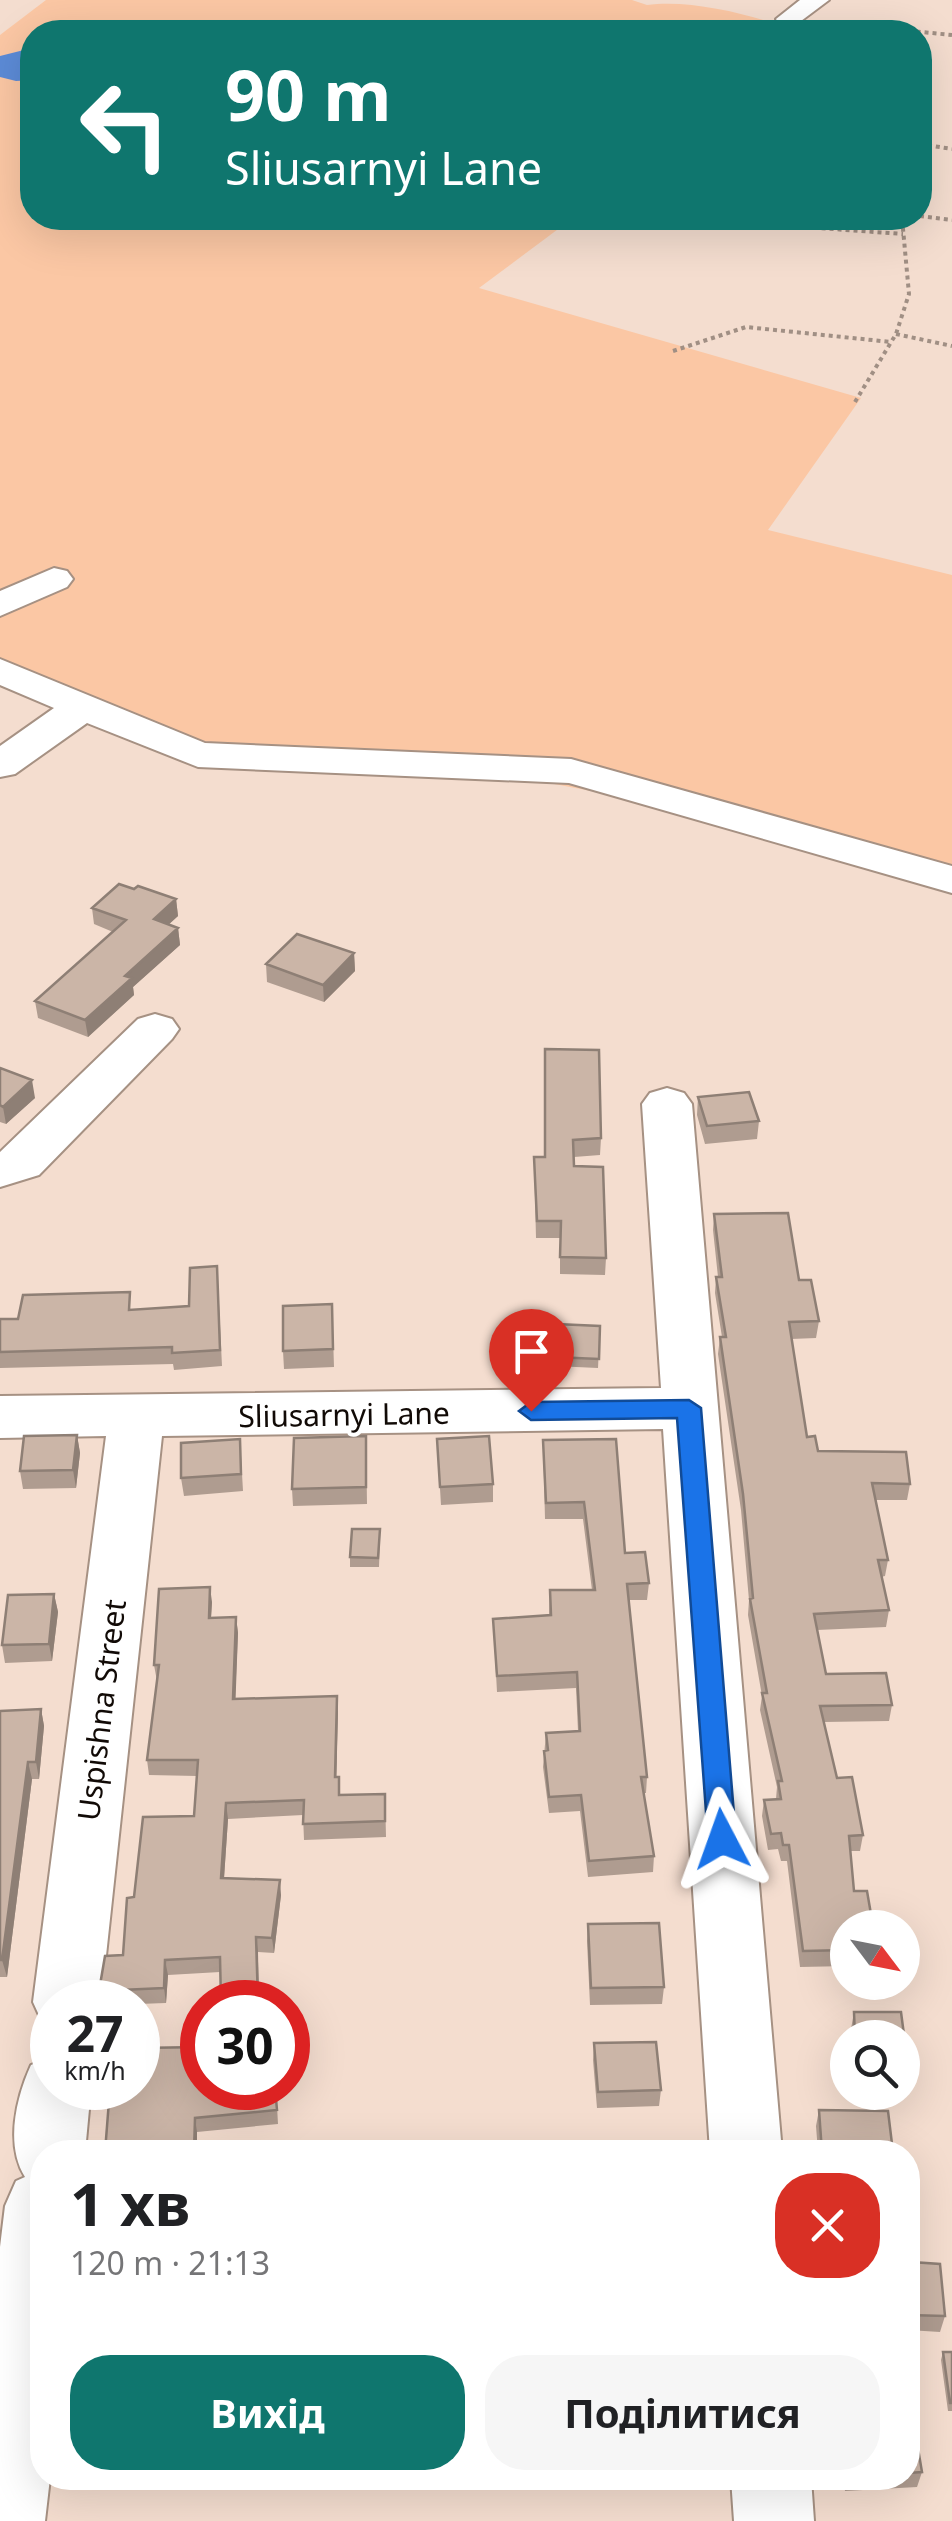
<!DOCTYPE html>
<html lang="uk">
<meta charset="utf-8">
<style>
body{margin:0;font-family:"Noto Sans",sans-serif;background:#f6f6f6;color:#202124;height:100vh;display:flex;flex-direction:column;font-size:38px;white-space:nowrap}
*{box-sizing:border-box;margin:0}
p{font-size:32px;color:#757577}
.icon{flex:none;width:55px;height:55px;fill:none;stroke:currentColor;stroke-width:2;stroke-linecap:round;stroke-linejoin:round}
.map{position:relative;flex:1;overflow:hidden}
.sheet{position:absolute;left:30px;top:2140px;width:890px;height:350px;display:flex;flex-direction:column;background:#fff;border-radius:40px;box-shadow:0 10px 40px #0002}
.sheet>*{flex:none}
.hud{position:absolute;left:20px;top:20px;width:912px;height:210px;border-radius:40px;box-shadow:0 10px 40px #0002;background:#0f766e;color:#fff;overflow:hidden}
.needle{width:65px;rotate:122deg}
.fabs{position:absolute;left:830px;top:1910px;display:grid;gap:20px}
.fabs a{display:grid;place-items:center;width:90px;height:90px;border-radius:50%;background:#fff;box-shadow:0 10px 40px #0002;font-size:50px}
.speed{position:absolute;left:30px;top:1980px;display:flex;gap:20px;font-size:50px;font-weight:700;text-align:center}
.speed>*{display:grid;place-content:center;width:130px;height:130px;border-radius:50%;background:#fff;box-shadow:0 10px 40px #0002;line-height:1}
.speed small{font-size:25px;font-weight:400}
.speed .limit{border:15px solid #d22;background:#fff;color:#111}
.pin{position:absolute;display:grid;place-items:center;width:85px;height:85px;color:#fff;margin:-102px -42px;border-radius:50% 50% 50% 0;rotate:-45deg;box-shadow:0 0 10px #0007}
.pin .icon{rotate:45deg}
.me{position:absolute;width:110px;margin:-55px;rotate:356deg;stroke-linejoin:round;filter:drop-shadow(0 0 8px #0008)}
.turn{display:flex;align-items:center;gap:35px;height:210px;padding:0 40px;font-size:45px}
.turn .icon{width:130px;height:130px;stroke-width:2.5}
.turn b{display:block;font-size:70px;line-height:85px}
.round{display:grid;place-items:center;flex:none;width:105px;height:105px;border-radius:40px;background:#f6f6f6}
.summary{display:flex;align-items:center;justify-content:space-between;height:170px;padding:0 40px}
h1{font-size:60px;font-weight:700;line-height:75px}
.action{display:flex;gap:20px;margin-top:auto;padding:20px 40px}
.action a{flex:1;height:115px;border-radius:40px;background:#0f766e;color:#fff;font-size:40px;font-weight:700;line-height:115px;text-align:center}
.action a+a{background:#f6f6f6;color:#202124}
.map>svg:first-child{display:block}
</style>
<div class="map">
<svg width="952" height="2521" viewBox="0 0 952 2521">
<rect width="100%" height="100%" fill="#f4ddcf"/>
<path fill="#fbc7a4" d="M46,0H632L647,5C686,0 735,11 773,23L770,32H32V218H573L479,288L861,398L768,530L952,575V882L713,814L428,760L209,768L0,679V35Z"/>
<path fill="#5c8bd7" d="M32,48V80L16,81L0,77V56Z"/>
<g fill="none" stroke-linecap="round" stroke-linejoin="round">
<g stroke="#a69183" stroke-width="4">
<path id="minor" d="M800,0H829L797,24H779L776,19Z
M54,568L67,571L73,579L67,587L0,616V591Z
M0,659L205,743L571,759L952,866V893L569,783L198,767L87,723L15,774L0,777V746L54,708L0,685Z
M155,1014L172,1019L179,1029L172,1039L39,1175L0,1187V1152L138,1019Z
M667,1088L684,1093L692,1104L782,2152H710L663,1429L162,1436L101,2002H52V2028L43,2024L33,2002L106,1436L0,1438V1396L661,1388L642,1104L650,1093Z
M52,2056V2088H91L85,2152H42V2478H50L45,2521H0V2247L5,2206L16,2181L25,2177C5,2145 16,2098 31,2065Z
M731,2478H811L814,2521H734Z"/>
</g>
<path stroke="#a08f84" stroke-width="4" stroke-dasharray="4 4" stroke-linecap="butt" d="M829,23L952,35
M920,144L952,149
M920,216L952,220
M678,218L903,234
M896,334L952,346
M673,351L746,327L891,342
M855,402L896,334L909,294L902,218"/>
<use href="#minor" fill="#fff" fill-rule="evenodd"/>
</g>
<path fill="#af9c90" d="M134,889L176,899L178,916L168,925L178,928L180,945L133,987L134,995L88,1037L38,1018L35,1001L113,932L94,924L92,908Z
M354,953L355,971L324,1002L267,982L266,964Z
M545,1049L601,1138L600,1155L574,1157V1166L606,1258L605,1275L560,1274V1238H536L534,1157H545Z
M0,1068L35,1098L6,1124L0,1122Z
M698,1097L759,1121L757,1139L705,1144L697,1115Z
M714,1214L799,1280L819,1321L816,1338L791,1339L807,1437L818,1451L910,1484L907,1500H875L888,1560L885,1576L881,1577L889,1610L886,1627L817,1630L826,1674L892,1705L889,1721L824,1722L837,1778L863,1835L860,1851H850L854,1891L872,1920L870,1928H848V1966L800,1967L787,1861H781L778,1849L768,1850L762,1816L764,1800L776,1799L777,1787L760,1710L762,1696L748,1615L749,1600L741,1510L718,1354L720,1337H722L715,1293L716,1277H718L713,1230Z
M218,1283L222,1366L174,1370L173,1364L0,1368V1319L189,1306Z
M332,1304L334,1367L284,1369L283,1351Z
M556,1324L600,1326L598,1368L554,1366Z
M77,1435L80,1453L76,1488L23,1489L20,1471Z
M366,1436L367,1504L293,1506L292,1489Z
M240,1439L243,1491L184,1496L181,1478Z
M437,1439L493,1484V1502L441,1505Z
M543,1440L649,1583L647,1600H628L647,1777L646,1793H644L654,1856L653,1872L588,1877L580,1811L549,1813L543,1767L546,1733L578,1731L576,1688L497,1692L493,1619L549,1615L550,1590H592L583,1519H545Z
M380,1538L379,1567H350V1557Z
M54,1594L58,1612L52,1661L5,1663L2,1645Z
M212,1602L211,1618L236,1617L238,1633L235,1699L337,1696L336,1777L340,1795L385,1794L386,1837L304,1840L303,1815L228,1819L224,1878L281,1895L274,1953L258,1952L220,1972L168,1975L166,2003L138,2004V2002H101L99,1991L123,1955L134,1897L194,1816L197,1776L149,1775L147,1760L157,1681L154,1665Z
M41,1709L44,1726L39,1779H32L7,1977H0V1711Z
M588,1924L664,1987L662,2004L590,2005L587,1941Z
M854,2012H901L906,2050L902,2063V2038H851V2029Z
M594,2043L661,2090L659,2106L597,2108L593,2060Z
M276,2088L278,2124L197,2132V2152H105Z
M819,2110L893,2152H818L816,2126Z
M908,2207L912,2262L945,2316L940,2332L908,2330Z
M943,2352H952V2411H948L941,2360Z
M908,2401L922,2472L917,2487L845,2491L843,2478H908Z"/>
<path fill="#8e7f75" d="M176,899L178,916L156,936L154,919Z
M178,928L180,945L133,987L134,995L88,1037L85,1020L125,976Z
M354,953L355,971L324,1002L323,985Z
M32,1080L35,1098L6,1124L3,1107Z
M77,1435L80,1453L76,1488L73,1470Z
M210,1587L212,1602L210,1633L209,1618Z
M54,1594L58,1612L52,1661L49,1644Z
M236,1617L238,1633L235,1714L233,1699Z
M337,1696L338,1712L336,1792L335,1777Z
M41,1709L44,1726L39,1779L36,1762Z
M28,1762L32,1779L7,1977L2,1960Z
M226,1803L228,1819L223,1893L221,1878Z
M280,1880L281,1895L274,1953L272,1938Z
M256,1937L258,1952L259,2002H258Z
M165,1960L168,1975L166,2003L164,1988Z
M195,2118L197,2132V2152H194Z"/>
<path fill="#cbb5a7" stroke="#8e7f75" stroke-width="2.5" d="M119,884L134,889L138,886L176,899L154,919L178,928L125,976L132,978L85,1020L35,1001L126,920L92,908Z
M297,934L354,953L323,985L266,964Z
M545,1049L599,1050L601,1138L573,1140L574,1166L603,1167L606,1258L560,1257L561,1221H537L534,1157H545Z
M0,1068L32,1080L3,1107L0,1105Z
M749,1092L759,1121L707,1126L698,1097Z
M788,1213L799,1280H811L819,1321L789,1322L807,1437L815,1436L818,1451L906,1452L910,1484L872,1483L888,1560H878L889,1610L814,1614L826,1674L886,1673L892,1705L820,1706L837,1778L852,1777L863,1835L849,1836L854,1891H867L872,1920H860L861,1928H848V1950L803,1951L789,1845H783L781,1833L771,1834L764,1800L781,1799L778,1781H782L762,1693H767L750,1599L753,1598L743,1494L720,1337H726L716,1277H722L714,1214Z
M217,1266L220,1350L172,1353V1347L0,1352V1319H18L23,1295L130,1292L129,1310L189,1306L190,1268Z
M332,1304L333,1349L283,1351V1306Z
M556,1324L600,1326L599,1359L554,1357Z
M77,1435L73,1470L20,1471L24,1436Z
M366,1436V1487L292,1489L294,1438Z
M489,1436L493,1484L440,1487L437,1439Z
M240,1439L241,1474L181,1478V1443Z
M616,1439L625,1553L645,1552L649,1583L627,1584L647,1777H641L654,1856L589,1861L581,1795L549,1797L544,1751L548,1750L546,1733L580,1731L577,1672L497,1676L493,1619L551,1615L550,1590H595L584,1502L546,1503L543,1440Z
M352,1529H380L378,1558L350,1557Z
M210,1587L209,1618L236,1617L233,1699L337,1696L335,1777H339V1795L385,1794V1821L303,1824L304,1800L226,1803L221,1878L280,1880L272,1938L256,1937L258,2002H221L220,1957L165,1960L164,1988L99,1991L105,1956L123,1955L127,1898L134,1897L143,1817L194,1816L198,1760H147L159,1665H154L159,1589Z
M54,1594L49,1644L2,1645L8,1595Z
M41,1709L36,1762H28L2,1960H0V1711Z
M659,1923L664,1987L591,1988L588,1924Z
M854,2012H901L906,2050H902V2038H855Z
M656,2042L661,2090L598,2092L594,2043Z
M202,2047V2088H275L277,2110L195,2118L194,2152H105L110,2088H138V2048Z
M819,2110L888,2111L893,2152H822Z
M908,2207L912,2262L940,2264L945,2316L908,2315Z
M943,2352H952V2403H950Z
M908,2401H910L922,2472L908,2473Z"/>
<path fill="#1a73e8" stroke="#114b97" stroke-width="2.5" d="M689,1400L701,1408L736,1839L732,1848L722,1851L712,1848L708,1839L677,1418L531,1420L519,1411L531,1402Z"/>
<g text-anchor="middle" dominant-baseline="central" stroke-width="8" stroke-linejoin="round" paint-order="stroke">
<g font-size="30" fill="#110a06" stroke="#fff">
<text transform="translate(344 1414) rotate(-1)">Sliusarnyi Lane</text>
<text transform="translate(101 1710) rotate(-83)">Uspishna Street</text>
</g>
</g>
</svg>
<div class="fabs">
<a><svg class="needle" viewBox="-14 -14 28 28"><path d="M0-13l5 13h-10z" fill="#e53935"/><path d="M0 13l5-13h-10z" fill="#757577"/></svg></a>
<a><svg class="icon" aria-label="search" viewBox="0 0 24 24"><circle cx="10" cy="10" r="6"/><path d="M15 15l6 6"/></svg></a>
</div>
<div class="speed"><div>27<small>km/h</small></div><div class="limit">30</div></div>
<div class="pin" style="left:531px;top:1411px;background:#d93025"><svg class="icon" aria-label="arrive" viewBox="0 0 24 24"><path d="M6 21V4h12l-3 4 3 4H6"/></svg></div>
<svg class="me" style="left:722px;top:1839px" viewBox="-20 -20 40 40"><path d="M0-17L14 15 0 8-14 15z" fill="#1a73e8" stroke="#fff" stroke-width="4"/></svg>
<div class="hud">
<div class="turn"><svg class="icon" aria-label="left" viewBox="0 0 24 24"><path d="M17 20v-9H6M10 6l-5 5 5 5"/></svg><div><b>90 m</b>Sliusarnyi Lane</div></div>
</div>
<section class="sheet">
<div class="summary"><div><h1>1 хв</h1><p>120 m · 21:13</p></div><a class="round" style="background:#d93025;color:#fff"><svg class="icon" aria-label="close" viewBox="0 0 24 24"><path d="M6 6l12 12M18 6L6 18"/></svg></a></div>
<div class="action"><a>Вихід</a><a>Поділитися</a></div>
</section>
</div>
